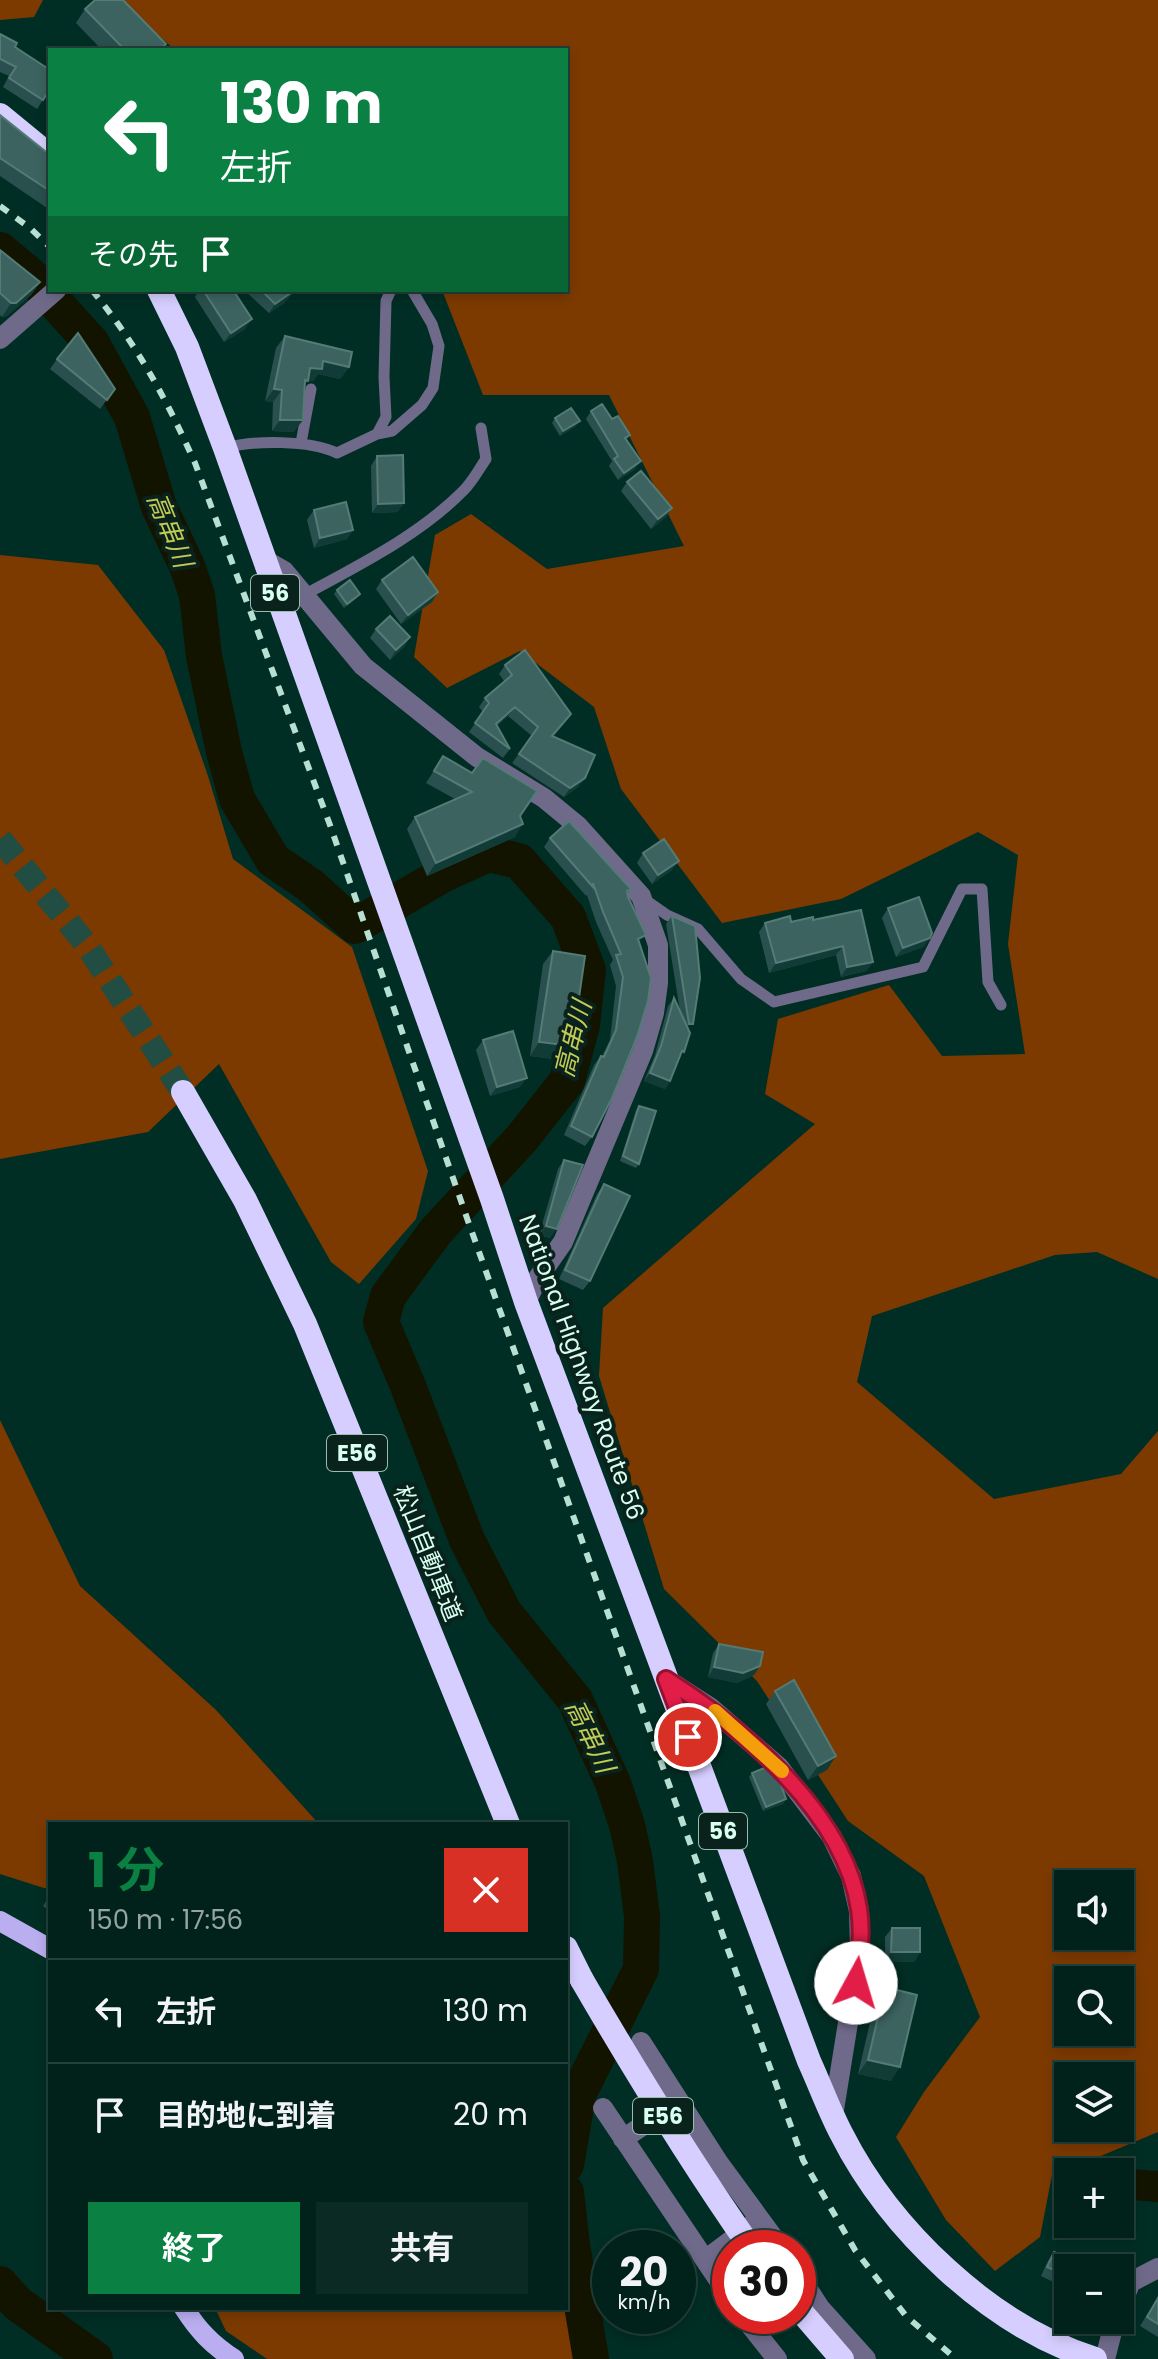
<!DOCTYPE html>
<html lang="ja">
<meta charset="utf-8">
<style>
body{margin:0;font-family:Poppins,"Noto Sans JP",sans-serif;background:#0b2a24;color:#f1f3f6;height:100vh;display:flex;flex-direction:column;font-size:30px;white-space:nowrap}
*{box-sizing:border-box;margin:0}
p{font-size:26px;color:#96a4a3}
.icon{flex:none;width:44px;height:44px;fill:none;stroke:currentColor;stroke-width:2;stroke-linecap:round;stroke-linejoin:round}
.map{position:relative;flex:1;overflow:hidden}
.panel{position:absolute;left:48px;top:1822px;width:520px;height:488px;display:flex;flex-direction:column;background:#01221b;border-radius:0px;box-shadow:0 4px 12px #0003,0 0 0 2px #233f3a}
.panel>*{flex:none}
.guide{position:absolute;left:48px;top:48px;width:520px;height:244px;border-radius:0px;box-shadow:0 4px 12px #0003,0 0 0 2px #233f3a;background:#0b8043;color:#fff;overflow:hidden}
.buttons{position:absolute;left:1054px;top:1870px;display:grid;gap:16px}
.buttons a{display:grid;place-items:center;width:80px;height:80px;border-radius:0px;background:#01221b;box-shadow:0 4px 12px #0003,0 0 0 2px #233f3a;font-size:40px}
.speed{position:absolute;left:592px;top:2230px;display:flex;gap:16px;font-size:40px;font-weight:700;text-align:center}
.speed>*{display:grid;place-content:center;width:104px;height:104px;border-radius:50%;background:#01221b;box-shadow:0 4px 12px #0003,0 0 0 2px #233f3a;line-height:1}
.speed small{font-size:20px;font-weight:400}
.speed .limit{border:12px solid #d22;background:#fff;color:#111}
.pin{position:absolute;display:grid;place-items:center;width:68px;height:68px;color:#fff;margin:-34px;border:4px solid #fff;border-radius:50%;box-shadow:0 2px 8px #0007}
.me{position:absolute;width:88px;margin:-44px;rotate:6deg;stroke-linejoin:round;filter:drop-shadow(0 0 6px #0008)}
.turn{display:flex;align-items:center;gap:28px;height:168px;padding:0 40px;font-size:36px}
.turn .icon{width:104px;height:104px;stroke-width:2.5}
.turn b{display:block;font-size:56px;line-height:68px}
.then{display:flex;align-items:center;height:76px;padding:0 40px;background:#0003;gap:16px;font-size:30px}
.round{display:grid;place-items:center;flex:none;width:84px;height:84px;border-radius:0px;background:#0b2a24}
.summary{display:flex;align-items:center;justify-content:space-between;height:136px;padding:0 40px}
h1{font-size:48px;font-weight:700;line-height:60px;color:#0b8043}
.primary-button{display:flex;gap:16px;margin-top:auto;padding:16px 40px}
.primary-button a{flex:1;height:92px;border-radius:0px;background:#0b8043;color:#fff;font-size:32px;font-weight:700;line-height:92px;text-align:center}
.primary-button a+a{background:#0b2a24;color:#f1f3f6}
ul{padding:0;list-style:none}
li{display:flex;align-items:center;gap:24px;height:104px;padding:0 40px;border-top:2px solid #233f3a}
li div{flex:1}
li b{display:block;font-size:30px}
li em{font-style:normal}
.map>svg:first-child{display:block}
</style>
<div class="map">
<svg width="1158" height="2359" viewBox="0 0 1158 2359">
<rect width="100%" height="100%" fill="#012e24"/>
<path fill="#7c3a00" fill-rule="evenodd" d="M0,0H43L34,17L0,20Z
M119,0H1158V1279L1097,1252L1055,1255L872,1316L857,1382L994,1499L1121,1474L1158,1431V2132L1077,2166L1053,2170L1040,2237L995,2271L946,2220L896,2137L924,2092L980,2017L924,1876L848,1821L757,1681L664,1589L599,1376L603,1308L815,1124L765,1094L778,1019L889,985L942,1056L1025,1054L1008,944L1018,855L978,832L841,899L722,923L621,789L594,707L520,651L447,688L414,657L435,535L471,514L547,569L684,546L609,395H483L442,290H566V50H175ZM1068,1884H1120V1936H1068ZM1068,1980H1120V2032H1068ZM1068,2076H1120V2128H1068Z
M0,555L98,565L164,650L208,776L233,859L352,947L428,1171L416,1219L359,1284L331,1262L219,1064L148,1132L0,1159Z
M0,1420L80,1586L216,1710L319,1824H50V1888H44L0,1874Z
M215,2308H565L578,2359H267L226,2331Z"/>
<path fill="#131400" d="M1116,2168L1158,2171V2202L1120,2199V2172H1115Z"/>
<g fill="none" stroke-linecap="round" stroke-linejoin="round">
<path stroke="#131400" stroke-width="36" d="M0,250L30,275L91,342L132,417L159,507L187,566L197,595L204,656L224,752L237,799L273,860L311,886L355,926L444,874L488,854L519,861L568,917L588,970L582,1025L567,1081L522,1138L436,1231L388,1296L381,1322L408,1386L467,1540L504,1612L575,1700L613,1783L627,1825L635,1861L642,1916L641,1969L578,2095L566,2165
M566,2192L572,2245L591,2359
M0,2284L18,2304L95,2359"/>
<path stroke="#214d43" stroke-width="24" stroke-dasharray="24 12" stroke-linecap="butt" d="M0,839L86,944L183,1092"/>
<path stroke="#6f6a8a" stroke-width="11" d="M377,434L386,417L384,377L386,301L391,290
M301,443L311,389
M225,448C255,440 309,440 337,453L377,434L392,431L422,405L433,388L439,346L432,324L412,290
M304,595C359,565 420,535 464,490C473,481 479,469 486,459L481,428
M644,899L667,915L698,929L741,979L774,1002L923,967L962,889H982L988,982L1001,1005"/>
<path stroke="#6f6a8a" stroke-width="20" d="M0,339L56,290
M263,559L284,571L363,666L477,757L544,798L578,826L641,896L658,945V983L654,1013L643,1051L563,1242L538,1278L526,1302
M666,1679L711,1708L779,1767L832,1837L851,1876L859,1911L860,1948L833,2116
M641,2042L718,2162L781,2248
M603,2108L730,2297
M623,2139L673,2105
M705,2260L753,2224
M798,2274L820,2308L866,2359
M1120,2306L1131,2282L1158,2268
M743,2316L777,2359
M1105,2359L1115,2320"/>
<path stroke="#baaef0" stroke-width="20" d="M0,1921L50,1949
M184,2308C198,2330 212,2345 234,2359"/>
<path stroke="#d6cefe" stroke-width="24" d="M0,115L50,156
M159,290L187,347L225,448L492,1199L526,1302L809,2061C820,2085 829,2110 841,2133C890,2230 990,2326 1095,2359
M183,1092L245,1200L305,1324L508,1824
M566,1948L582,1980
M798,2308L842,2359"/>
<path stroke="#b8e0d2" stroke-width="6" stroke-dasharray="10 10" stroke-linecap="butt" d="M0,206L30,228L50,247
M92,290C137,345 166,398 195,463L330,825L468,1221L803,2160L855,2250L906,2316L956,2359"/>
<path stroke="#d6cefe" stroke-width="24" d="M582,1980C635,2071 690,2161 751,2248"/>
</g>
<path fill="#29504e" d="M85,9L166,44L162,50H102L76,23Z
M0,34L15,47L50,89L37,109L3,87L9,76L0,72Z
M0,115L50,155V210L0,176Z
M0,250L40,282L31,295L7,316L2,317L0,315Z
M199,290H233L245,329L224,342L195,297Z
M244,290H296L284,303L269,313Z
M285,336L349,367L340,379L318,374L313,381L308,380L304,386L294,432L272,431L273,402L265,401L276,348Z
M57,359L115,389L100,409L50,369Z
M591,411L612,419L630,435L626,440L635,469L618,480L609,466L612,461L586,419Z
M555,418L576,426L560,436L552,423Z
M377,456L398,512L372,513L371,466Z
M627,482L672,508L666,517L651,529L621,491Z
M314,510L353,530L347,539L314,548L307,520Z
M382,580L438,592L432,602L401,624L376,589Z
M337,590L357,598L344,608L334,594Z
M376,629L410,637L404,647L390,660L370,638Z
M505,665L564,723L553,736L585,778L578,787L564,797L512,763L532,736L508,716L497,726L510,749L503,758L469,732L483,712L479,707L485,698L504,681L499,674Z
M443,756L520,816L515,837L427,876L407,829L415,817L455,799L426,783Z
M550,838L631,889L627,894L640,944L592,1137L585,1146L564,1135L594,1065L601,1056H602L610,1040L616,986L610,965L613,960L596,922L587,895L586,896L544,847Z
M643,853L672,870L652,884L637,863Z
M888,908L930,938L923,947L896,957L882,918Z
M672,916L695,926L688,1030L670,1081L665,1089L644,1081L655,1055L668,1006L674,998L680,1011L666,924Z
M813,920L873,962L866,971L841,977L836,955L769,973L759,932L765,923Z
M553,951L572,1046L562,1060L530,1056L543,964Z
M483,1040L520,1087L490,1096L476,1050Z
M639,1106V1164L636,1168L620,1161L636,1110Z
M564,1160L550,1238L539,1235L558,1169Z
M604,1184L590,1281L583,1290L559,1279L597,1194Z
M719,1644L754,1675L737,1683L708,1677L713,1653Z
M775,1691L827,1770L808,1780L766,1704Z
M752,1773L786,1799L783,1804L763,1811L749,1777Z
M50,1895V1911L43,1906Z
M892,1928L920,1952L914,1962L885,1961V1937Z
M885,1987L891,2081L858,2074L875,2001Z
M1054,2252L1068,2268V2289L1041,2276L1048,2261Z
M1158,2297V2337L1140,2326Z"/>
<path fill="#113b36" d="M40,282L31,295L7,316L2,317L11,303Z
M295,290H296L284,303L269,313L275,304Z
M252,319L245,329L224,342L231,333Z
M323,361L349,367L340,379L318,374L313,381L302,380L310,368Z
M274,389L282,390L273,402L265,401Z
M280,420H303L294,432L272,431Z
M580,421L576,426L560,436L563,431Z
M641,461L635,469L618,480L624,473Z
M404,503L398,512L372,513L378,504Z
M672,508L666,517L651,529L658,519Z
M353,530L347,539L314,548L320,538Z
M438,592L432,602L401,624L408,615Z
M360,594L357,598L344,608L347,604Z
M410,637L404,647L390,660L396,650Z
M515,707L508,716L489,733L496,724Z
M585,778L578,787L564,797L570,788Z
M523,824L515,837L427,876L436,863Z
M679,861L672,870L652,884L658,875Z
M930,938L923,947L896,957L903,948Z
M843,946L836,955L769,973L776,963Z
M873,962L866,971L841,977L847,967Z
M539,1042L572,1046L562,1060L530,1056Z
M650,1073L670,1081L665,1089L644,1081Z
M527,1078L520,1087L490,1096L497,1087Z
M546,1226L557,1229L550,1238L539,1235Z
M760,1666L754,1675L737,1683L708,1677L714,1667Z
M836,1756L827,1770L808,1780L818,1766Z
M786,1799L783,1804L763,1811L766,1807Z
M891,1952H920L914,1962L885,1961Z
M868,2060L900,2067L891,2081L858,2074Z"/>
<path fill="#3c6360" stroke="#547b76" stroke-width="2" d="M95,0H123L166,44L160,50H125L85,9Z
M0,34L17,43L15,47L50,70V89L43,100L9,78L16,67L0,59Z
M0,115L50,155V191L0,158Z
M0,250L40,282L16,303H11L0,293Z
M203,290H233L252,319L231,333Z
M261,290H295L275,304Z
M78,333L115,389L107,400L57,359Z
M285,336L352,352L349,367L323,361L322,369L310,368L308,381L305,380L303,420H280L282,390L274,389Z
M602,404L612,419L618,416L630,435L625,438L641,461L624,473L614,459L618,456L591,411Z
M571,408L580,421L563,431L555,418Z
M403,455L404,503L378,504L377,456Z
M641,471L672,508L658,519L627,482Z
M346,502L353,530L320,538L314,510Z
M413,557L438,592L408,615L382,580Z
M350,580L360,594L347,604L337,590Z
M390,616L410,637L396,650L376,629Z
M525,650L571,714L552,736L595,755L585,778L570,788L519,754L538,727L515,707L496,724L510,749L475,723L489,703L485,698L512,675L505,665Z
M443,756L472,773L483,758L537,791L520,816L523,824L436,863L415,817L472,792L434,771Z
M569,821L631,889L627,891L628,897L646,935L638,939L651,978L648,1001L637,1037L613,1096L592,1137L571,1126L601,1056L604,1057L616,1030L623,977L616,955L621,954L603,912L593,883V887L550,838Z
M664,839L679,861L658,875L643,853Z
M919,897L932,933L930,938L903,948L888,908Z
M861,910L873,962L847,967L843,946L776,963L765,923L790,916L791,922L813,917V920Z
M672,916L695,926L700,978L693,1024H689Z
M553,951L585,956L572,1046L539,1042Z
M674,998L690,1033L684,1052L682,1051L670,1081L650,1073L661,1046Z
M513,1031L527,1078L497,1087L483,1040Z
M639,1106L656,1111L639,1164L623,1156Z
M564,1160L583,1165L557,1229L546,1226Z
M604,1184L630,1196L590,1281L565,1270Z
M719,1644L763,1652L760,1666L743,1673L714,1667Z
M794,1680L836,1756L818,1766L775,1691Z
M767,1767L779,1779L786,1799L766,1807L752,1773Z
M892,1928H920V1952H891Z
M885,1987L917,1995L900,2067L868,2060Z
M1054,2252L1089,2268H1068V2276L1047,2267Z
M1158,2298V2324L1147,2317Z"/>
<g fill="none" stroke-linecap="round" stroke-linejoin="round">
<g stroke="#92132f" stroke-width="20">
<path id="route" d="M688,1737L666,1679C743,1728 845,1814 859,1909C863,1934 859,1959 856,1983"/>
</g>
<use href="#route" stroke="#e11d48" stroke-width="14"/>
<path stroke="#f59e0b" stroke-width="14" d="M715,1711L782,1771"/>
</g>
<g text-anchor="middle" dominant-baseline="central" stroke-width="8" stroke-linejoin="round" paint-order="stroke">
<g fill="#09221b" stroke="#9abcb0" stroke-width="2">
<rect x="251" y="575" width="48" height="36" rx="6"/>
<rect x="327" y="1435" width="60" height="36" rx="6"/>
<rect x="699" y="1813" width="48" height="36" rx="6"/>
<rect x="633" y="2098" width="60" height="36" rx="6"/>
</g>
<g font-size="22" font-weight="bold" fill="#d8fef0">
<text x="275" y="593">56</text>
<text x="357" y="1453">E56</text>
<text x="723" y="1831">56</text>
<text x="663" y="2116">E56</text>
</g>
<g font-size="24" fill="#d8fef0" stroke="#09221b">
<text transform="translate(582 1367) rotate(70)">National Highway Route 56</text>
<text transform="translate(428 1553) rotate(68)">松山自動車道</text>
</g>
<g font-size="26" font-style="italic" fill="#c3ca55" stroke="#09221b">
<text transform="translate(170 530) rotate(68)">高串川</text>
<text transform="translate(573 1039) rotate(-76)">高串川</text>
<text transform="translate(590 1736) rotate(64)">高串川</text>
</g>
</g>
</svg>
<div class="buttons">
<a><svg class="icon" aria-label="sound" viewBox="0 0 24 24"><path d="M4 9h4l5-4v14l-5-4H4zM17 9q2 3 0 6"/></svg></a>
<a><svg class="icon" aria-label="search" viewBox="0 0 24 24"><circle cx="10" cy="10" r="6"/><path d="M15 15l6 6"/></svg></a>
<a><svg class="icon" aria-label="layers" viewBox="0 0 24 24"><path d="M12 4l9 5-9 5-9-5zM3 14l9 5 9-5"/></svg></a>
<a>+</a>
<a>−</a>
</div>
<div class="speed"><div>20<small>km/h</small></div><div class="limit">30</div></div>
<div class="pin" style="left:688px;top:1737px;background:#d93025"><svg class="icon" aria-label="arrive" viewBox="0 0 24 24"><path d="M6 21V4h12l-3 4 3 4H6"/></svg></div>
<svg class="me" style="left:856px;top:1983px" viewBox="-20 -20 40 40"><circle r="19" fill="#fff"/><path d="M0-13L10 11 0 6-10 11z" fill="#e11d48"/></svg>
<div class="guide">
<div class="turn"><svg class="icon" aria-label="left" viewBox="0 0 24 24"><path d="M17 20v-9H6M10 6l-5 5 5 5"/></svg><div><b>130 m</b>左折</div></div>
<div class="then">その先<svg class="icon" aria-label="arrive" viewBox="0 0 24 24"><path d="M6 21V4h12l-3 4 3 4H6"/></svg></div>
</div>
<section class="panel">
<div class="summary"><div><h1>1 分</h1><p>150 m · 17:56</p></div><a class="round" style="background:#d93025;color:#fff"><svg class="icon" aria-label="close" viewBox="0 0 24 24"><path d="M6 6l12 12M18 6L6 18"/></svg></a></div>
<ul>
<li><svg class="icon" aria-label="left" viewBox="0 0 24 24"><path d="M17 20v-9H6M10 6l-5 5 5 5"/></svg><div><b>左折</b></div><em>130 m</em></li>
<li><svg class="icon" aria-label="arrive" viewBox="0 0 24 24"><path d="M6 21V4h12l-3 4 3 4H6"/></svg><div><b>目的地に到着</b></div><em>20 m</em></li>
</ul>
<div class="primary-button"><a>終了</a><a>共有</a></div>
</section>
</div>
